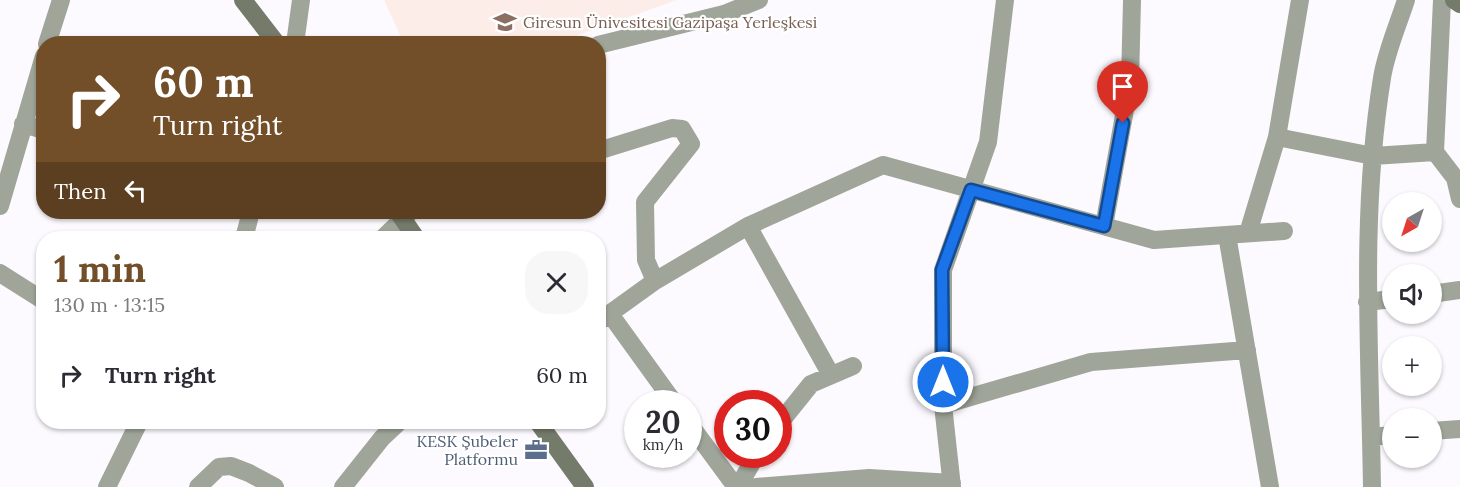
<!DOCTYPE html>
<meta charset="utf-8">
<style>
body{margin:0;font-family:Lora,serif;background:#f7f7f7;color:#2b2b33;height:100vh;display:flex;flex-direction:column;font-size:22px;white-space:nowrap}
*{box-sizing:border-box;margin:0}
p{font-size:20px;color:#7c7c81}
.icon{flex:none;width:33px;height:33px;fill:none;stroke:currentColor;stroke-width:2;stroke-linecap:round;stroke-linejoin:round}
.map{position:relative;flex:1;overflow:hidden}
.panel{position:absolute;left:36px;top:231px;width:570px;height:198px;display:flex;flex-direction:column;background:#fff;border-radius:24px;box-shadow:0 2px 4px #0004}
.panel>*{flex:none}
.banner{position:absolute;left:36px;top:36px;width:570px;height:183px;border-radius:24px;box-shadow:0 2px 4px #0004;background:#734f29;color:#fff;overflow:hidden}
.needle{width:39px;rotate:219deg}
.buttons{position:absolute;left:1382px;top:192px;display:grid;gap:12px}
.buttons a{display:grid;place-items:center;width:60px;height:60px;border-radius:50%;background:#fff;box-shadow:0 2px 4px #0004;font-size:30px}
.speed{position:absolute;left:624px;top:390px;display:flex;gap:12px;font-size:30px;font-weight:700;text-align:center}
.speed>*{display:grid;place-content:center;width:78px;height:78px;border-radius:50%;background:#fff;box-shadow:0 2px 4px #0004;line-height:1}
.speed small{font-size:15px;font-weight:400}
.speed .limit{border:9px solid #d22;background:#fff;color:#111}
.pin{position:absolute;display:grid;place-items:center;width:51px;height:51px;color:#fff;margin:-62px -26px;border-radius:50% 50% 50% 0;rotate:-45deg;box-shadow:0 0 6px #0007}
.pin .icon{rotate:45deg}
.me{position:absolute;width:66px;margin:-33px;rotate:0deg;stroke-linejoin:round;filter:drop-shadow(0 0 4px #0008)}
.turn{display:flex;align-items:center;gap:21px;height:126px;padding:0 18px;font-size:27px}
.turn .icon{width:78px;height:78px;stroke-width:2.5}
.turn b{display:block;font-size:42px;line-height:51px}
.then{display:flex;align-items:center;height:57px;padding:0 18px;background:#0003;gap:12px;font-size:22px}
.round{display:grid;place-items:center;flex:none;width:63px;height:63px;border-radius:24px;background:#f7f7f7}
.head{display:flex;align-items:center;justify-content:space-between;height:102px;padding:0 18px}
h1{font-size:36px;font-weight:700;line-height:45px;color:#734f29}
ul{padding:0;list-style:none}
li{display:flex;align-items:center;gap:18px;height:84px;padding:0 18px}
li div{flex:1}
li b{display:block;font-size:22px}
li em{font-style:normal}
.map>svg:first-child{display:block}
</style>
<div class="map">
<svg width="1460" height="487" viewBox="0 0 1460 487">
<rect width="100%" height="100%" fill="#fdfaff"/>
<path fill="#fdede9" d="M384,0H677L556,43L404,44Z"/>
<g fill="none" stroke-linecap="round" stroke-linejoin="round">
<path stroke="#9fa599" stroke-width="18" d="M1442,0L1435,152L1455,178L1460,199
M47,44L61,0
M295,44L301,0
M598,45L724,14L759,0
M23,124L44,130
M1277,137L1373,156L1435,152
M598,151L672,128L682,129L691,144L645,202L646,260L655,281
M0,206L44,56
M748,226L831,375
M1104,226L1130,82L1132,1
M1248,233L1277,137L1300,0
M1227,235L1270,487
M244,238L251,212
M383,238L410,212
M0,273L44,301
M1431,294L1460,290
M1367,302L1392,299
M610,314L675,404
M598,322L655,281L748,226L883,165L1154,240L1284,231
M943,405L1091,362L1247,350
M688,422L736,487
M778,425L811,384L853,366
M1431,431L1460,429
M1371,437L1392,435
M107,487L139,422
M198,487L219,467L231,466L249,473L275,487
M343,487L382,438L399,422
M738,487L757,454
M756,487L869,478L952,483
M952,487L943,405V270L988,142L1005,0
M1372,487C1370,351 1360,214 1382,78C1386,52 1398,25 1406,0"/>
<path stroke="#747b6a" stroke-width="18" d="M243,0L277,44
M1454,0L1460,4
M398,212L416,238
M538,422L585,487"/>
</g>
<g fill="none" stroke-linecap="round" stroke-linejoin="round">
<g stroke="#114b97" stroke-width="15">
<path id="route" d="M943,382L942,270L971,190L1104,226L1123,123"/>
</g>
<use href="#route" stroke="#1a73e8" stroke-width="10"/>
</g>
<defs>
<g id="university-bare" transform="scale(1.8)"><path d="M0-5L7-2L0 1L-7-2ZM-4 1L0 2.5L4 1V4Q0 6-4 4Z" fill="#8d6e63" stroke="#fff" stroke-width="2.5" paint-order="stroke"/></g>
<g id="office-bare" transform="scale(1.8)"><path d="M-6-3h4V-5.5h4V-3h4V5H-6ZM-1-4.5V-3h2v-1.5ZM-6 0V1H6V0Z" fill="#5c6f8a" stroke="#fff" stroke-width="2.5" paint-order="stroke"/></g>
</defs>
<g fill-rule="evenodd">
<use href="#university-bare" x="505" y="22"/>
<use href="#office-bare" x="536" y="450"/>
</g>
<g text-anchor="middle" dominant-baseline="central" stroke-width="4.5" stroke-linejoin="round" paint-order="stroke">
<g font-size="16" fill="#785e54" stroke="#fff" text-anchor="start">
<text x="523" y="22">Giresun Ünivesitesi Gazipaşa Yerleşkesi</text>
</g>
<g font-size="16" fill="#4e5e75" stroke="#fff" text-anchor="end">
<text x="518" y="441">KESK Şubeler<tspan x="518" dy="18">Platformu</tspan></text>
</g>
</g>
</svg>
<div class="buttons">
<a><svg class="needle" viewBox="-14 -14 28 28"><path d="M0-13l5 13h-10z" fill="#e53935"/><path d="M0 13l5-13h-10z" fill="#7c7c81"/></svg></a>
<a><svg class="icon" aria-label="sound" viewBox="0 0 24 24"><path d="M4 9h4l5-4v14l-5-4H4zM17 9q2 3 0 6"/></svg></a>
<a>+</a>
<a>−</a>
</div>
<div class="speed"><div>20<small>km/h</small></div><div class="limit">30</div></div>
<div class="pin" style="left:1123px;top:123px;background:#d93025"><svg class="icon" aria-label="arrive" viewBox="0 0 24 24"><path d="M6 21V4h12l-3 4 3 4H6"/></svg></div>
<svg class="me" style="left:943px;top:382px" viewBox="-20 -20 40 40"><circle r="17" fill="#1a73e8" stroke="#fff" stroke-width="3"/><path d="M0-11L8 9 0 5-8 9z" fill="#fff"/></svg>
<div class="banner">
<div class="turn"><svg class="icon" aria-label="right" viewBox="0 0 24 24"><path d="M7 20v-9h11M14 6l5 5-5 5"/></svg><div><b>60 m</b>Turn right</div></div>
<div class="then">Then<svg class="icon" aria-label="left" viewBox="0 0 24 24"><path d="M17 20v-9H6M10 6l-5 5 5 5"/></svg></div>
</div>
<section class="panel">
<div class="head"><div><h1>1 min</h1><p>130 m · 13:15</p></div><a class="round"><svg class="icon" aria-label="close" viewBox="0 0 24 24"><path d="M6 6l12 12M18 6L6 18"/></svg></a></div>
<ul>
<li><svg class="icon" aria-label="right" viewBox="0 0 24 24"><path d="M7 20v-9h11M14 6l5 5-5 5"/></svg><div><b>Turn right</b></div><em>60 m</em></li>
</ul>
</section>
</div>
